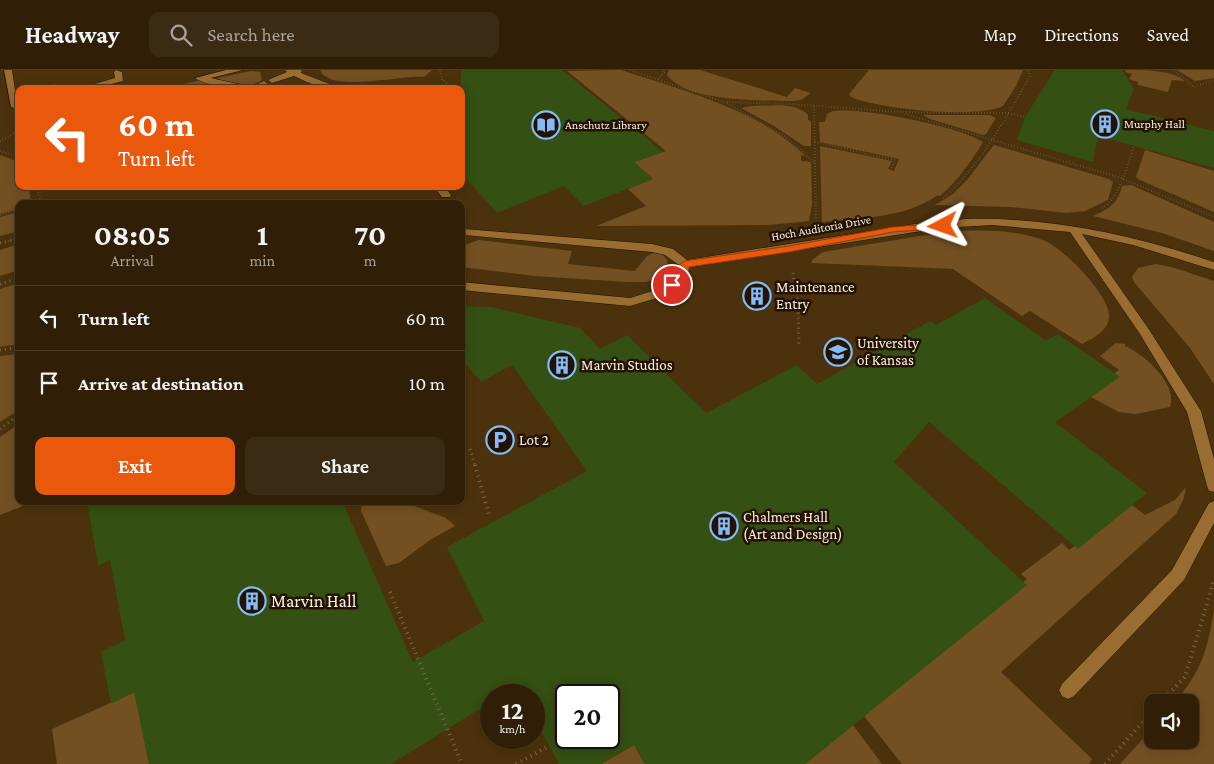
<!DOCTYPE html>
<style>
body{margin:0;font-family:"Crimson Pro",serif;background:#3c2b14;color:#f1f3f6;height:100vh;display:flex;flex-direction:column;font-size:19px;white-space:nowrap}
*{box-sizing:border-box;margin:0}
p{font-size:16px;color:#a8a29b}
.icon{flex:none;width:28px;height:28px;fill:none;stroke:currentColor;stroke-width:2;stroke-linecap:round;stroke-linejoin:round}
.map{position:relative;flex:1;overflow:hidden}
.drawer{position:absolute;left:15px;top:130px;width:450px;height:305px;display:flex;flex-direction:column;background:#301e06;border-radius:10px;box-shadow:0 2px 12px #0003,0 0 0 1px #4b3c28}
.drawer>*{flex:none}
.hud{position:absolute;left:15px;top:15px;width:450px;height:105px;border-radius:10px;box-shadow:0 2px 12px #0003,0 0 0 1px #4b3c28;background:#ea580c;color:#fff;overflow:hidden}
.controls{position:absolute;left:1144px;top:624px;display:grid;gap:10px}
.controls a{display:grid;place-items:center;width:55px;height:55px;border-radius:10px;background:#301e06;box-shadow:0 2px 12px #0003,0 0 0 1px #4b3c28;font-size:25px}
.speed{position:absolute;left:480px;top:614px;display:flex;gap:10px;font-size:25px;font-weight:700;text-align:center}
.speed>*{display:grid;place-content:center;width:65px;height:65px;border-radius:50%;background:#301e06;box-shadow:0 2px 12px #0003,0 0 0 1px #4b3c28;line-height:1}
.speed small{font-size:12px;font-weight:400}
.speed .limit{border:2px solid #111;border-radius:8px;background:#fff;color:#111}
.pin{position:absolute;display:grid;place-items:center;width:42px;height:42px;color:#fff;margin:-21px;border:2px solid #fff;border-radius:50%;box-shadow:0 1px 5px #0007}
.me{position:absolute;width:55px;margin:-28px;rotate:266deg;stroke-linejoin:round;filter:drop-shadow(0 0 4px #0008)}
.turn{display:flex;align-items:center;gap:18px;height:105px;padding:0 20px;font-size:22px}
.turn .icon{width:65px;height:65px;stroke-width:2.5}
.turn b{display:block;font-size:35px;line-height:42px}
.eta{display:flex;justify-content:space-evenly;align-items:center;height:85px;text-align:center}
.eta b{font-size:30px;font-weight:700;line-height:35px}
.primary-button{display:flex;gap:10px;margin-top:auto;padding:10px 20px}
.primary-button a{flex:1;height:58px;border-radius:10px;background:#ea580c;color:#fff;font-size:20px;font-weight:700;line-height:58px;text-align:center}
.primary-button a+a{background:#3c2b14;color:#f1f3f6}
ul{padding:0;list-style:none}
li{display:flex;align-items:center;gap:15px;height:65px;padding:0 20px;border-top:1px solid #4b3c28}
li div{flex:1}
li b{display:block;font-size:19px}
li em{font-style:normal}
header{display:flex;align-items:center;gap:30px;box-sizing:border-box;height:70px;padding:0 25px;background:#301e06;border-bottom:1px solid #4b3c28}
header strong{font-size:24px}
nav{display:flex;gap:28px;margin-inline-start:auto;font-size:18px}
.search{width:350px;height:45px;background:#3c2b14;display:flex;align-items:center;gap:12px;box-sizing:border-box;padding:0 18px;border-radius:10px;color:#a8a29b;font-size:19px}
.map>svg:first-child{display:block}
</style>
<header>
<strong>Headway</strong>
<div class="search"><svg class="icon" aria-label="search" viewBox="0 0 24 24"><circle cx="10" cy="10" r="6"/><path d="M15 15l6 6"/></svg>Search here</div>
<nav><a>Map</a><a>Directions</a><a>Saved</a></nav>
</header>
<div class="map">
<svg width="1214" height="694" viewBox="0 0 1214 694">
<rect width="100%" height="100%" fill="#402808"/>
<path fill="#4c320c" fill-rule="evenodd" d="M0,0H1214V694H0ZM19,19H461V116H19ZM19,134H461V431H19ZM491,625H534V668H491ZM566,625H609V668H566ZM1152,632H1190V670H1152Z"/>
<path fill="#735022" d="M320,0H432L424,7C403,4 330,24 320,0Z
M621,0C684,21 756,38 805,86L801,85V91L811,92L812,134L809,151L769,155L596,156L646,136L628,119L653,109L634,92L666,81L567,1Z
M669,0H700L787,27L795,18L811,23L801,30L794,31C763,30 688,33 667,5Z
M869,0H1023L1016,16L1003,36C977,49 878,39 851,27L849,24Z
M1126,0C1142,0 1175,0 1184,11L1172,10L1168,22L1138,15V12L1129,9L1132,4L1125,2Z
M1177,0H1214V8L1195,11Z
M251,1L260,2L262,10C249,19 230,15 217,8Z
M201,10L230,19H162Z
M752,36C769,36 796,31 808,45V50L811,51V76H804L774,56L741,38Z
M833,41C862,37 958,56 983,72C971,92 958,110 940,126L938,125C903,149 863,147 822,152L820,76L892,91L888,99L894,101L899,89L820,72L819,52H825L827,44Z
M923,45H990L996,48L986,64L983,65L930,49Z
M994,75L1109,109L1113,112L1108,130L1085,141L1067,143L1011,137L935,135L953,124L967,110Z
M1145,80L1214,101V142L1140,110L1136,107Z
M0,85L19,92V116H29L31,134H19V139L0,144Z
M1131,115L1214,152V181L1162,163L1093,146C1110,138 1117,135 1122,116Z
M19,142V161L0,166V147Z
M950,161C981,160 1016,159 1045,171C1064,179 1112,227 1109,248C1107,262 1093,268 1082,274L1030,241L1022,246L953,199L812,193V190L823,182Z
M479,170L572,181L568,194L635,201L647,186L656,182C664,184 669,190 668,199L659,208L646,212H627L534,206L461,197V180L467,174Z
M19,174V200L0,206V180Z
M1156,194L1175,198L1214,211V314L1190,278L1134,212L1132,207L1138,198Z
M19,213V274L0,277V219Z
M1116,273L1125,274V276C1144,284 1178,314 1170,337L1136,344L1119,342L1085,324L1119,300L1100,286Z
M19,284V340L0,352V286Z
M19,354V431H36L0,445V367Z
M1186,417L1184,428L1176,444L1001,602L1092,689L1089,694H902L864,646L1027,509L1021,504L1062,473L1069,480L1132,435L1145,445L1175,430Z
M362,431H401L446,448L455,456L430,470L399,493L386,496L361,441Z
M1214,540V694H1120L1152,659V670H1190V632H1175C1201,602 1208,579 1214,540Z
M135,622L149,694H57L52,659Z
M853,655L882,694H805Z
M634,675L645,694H601Z"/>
<path fill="#345012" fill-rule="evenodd" d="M461,0H562L663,82L634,92L653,109L584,136L564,116L497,143L461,103Z
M1055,0H1122L1134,19L1126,39L1214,61V98L1098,66L1093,92L1017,70L1025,47Z
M985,228L1046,271L1058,264L1120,307L1055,352L1147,423L1078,479L929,352L894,392L1027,515L805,694H645L634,675L601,694H559L534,647V625H522L517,616L502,625H491V632L391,694H149L134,622L111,634L101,582L125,570L110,490L98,496L87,431H342L413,592L484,551L447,477L587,401L512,295L481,312L461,288V236L491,237L580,258L600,279L627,265L706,343L797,295L817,314L930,251L936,255ZM566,625H609V668H566Z"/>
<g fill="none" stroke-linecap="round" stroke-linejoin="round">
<g stroke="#211302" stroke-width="1">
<path id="service" d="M966,149C1052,147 1133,165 1214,192V200L1133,175L1082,164L1148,258L1201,341L1214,389V422L1209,421L1207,416L1187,342L1140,264L1070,162L992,155L941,158L690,197L686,211L667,225L630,236L461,220V212L630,228L659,219L677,206L679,195L665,185L652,182L464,165H461V159H464L652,174L673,179L687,190L915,154Z
M1214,431V453L1184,510L1074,626L1068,629L1062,626L1059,620L1062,614L1172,500L1209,433Z"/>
</g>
<g stroke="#211302" stroke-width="1">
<path id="pedestrian" d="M4,0H12L18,39L11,37Z
M116,0L122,2L123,11L92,19H77L115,8L114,2Z
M226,0H243L211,8L251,17L264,11L268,14C257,24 207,17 195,8Z
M285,0H302L301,3L343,19C324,19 310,14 294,6L272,13L268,10L287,2Z
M51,14L54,15L56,19H48V15Z
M433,116H444L451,125L450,127H442Z"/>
</g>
<path stroke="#7a674d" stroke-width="2" stroke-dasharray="0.5 2.5" stroke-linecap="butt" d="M440,0L442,9L450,16
M630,0L724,32L793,34L899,42L1008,43L1025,47
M1174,0L1194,17L1214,10
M658,9L666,0
M152,19L174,14
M727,33L784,66L814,92
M814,36L816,148
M905,44L1121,108L1214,147
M0,71L16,62
M815,72L895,90L891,100
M0,81L19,87
M37,116L41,134
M38,123L62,116
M943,128C981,95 1005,49 1030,6L1028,0
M1102,138C1118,131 1128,93 1134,76
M0,145L19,140
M8,171L19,168"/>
<path stroke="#7a674d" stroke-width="3" stroke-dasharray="1 4" stroke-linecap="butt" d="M0,173L13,170
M793,203L798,235L799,277
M0,214L19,208
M0,280L19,278
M0,359L19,345
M470,379L475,396"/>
<path stroke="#7a674d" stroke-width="4" stroke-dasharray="1 4.5" stroke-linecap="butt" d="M475,395L489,445
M390,522L462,694
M1161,632L1185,607L1214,510
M516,694L549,676
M1105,694L1152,642"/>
<use href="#service" fill="#996c31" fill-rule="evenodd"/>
<use href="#pedestrian" fill="#996c31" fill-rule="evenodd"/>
</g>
<path fill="#ea580c" stroke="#983908" d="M943,153L947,156L946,158L893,162L789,182L689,197C687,207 683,214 672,218L668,215L677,206L680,194L685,191L789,176L893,157Z"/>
<defs>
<g id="building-ring" transform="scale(1.4375)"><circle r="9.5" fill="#231200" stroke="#82bcfa" stroke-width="1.5"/><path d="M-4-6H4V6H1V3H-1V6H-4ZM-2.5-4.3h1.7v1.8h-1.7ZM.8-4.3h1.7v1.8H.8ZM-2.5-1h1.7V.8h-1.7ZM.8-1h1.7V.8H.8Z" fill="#82bcfa"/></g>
<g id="library-ring" transform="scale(1.4375)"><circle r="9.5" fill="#231200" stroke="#82bcfa" stroke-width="1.5"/><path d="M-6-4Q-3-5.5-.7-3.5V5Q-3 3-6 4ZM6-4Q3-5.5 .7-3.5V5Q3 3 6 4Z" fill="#82bcfa"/></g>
<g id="university-ring" transform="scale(1.4375)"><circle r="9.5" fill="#231200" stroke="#82bcfa" stroke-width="1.5"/><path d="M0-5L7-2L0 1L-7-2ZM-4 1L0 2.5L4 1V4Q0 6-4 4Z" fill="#82bcfa"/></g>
<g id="parking-ring" transform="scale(1.4375)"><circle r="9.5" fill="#231200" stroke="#82bcfa" stroke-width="1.5"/><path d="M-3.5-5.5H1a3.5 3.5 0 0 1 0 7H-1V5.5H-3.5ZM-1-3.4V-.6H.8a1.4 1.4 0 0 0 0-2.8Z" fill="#82bcfa"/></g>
</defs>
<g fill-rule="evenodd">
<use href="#building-ring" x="1105" y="54"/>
<use href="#library-ring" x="546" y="55"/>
<use href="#building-ring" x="757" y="226"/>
<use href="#university-ring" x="838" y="282"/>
<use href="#building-ring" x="562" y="295"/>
<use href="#parking-ring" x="500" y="370"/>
<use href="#building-ring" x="724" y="456"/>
<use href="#building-ring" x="252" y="531"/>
</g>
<g text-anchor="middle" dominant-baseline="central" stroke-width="5" stroke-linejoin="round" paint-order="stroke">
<g font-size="12" fill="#fbf1e5" stroke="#231200" text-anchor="start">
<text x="1124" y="54">Murphy Hall</text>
<text x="565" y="55">Anschutz Library</text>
</g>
<g font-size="12" fill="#fbf1e5" stroke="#231200">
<text transform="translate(821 158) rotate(-10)">Hoch Auditoria Drive</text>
</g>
<g font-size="15" fill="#fbf1e5" stroke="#231200" text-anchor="start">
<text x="776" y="217">Maintenance<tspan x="776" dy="17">Entry</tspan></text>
<text x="857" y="273">University<tspan x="857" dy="17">of Kansas</tspan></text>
<text x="581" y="295">Marvin Studios</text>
<text x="519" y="370">Lot 2</text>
<text x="743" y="447">Chalmers Hall<tspan x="743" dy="17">(Art and Design)</tspan></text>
</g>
<g font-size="18" fill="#fbf1e5" stroke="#231200" text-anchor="start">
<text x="271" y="531">Marvin Hall</text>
</g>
</g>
</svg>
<div class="controls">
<a><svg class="icon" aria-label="sound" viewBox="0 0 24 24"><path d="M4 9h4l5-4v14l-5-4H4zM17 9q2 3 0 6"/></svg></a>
</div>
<div class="speed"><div>12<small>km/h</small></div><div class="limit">20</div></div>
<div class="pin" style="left:672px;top:215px;background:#d93025"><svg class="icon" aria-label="arrive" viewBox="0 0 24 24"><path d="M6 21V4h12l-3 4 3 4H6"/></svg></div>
<svg class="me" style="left:943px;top:156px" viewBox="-20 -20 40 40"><path d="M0-17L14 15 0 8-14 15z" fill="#ea580c" stroke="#fff" stroke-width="4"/></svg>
<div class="hud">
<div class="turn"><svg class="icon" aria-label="left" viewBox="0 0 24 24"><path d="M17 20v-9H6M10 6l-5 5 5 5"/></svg><div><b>60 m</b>Turn left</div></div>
</div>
<section class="drawer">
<div class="eta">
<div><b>08:05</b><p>Arrival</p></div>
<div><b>1</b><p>min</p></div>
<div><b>70</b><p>m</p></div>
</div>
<ul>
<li><svg class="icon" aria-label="left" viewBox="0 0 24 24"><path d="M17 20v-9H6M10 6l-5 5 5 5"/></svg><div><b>Turn left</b></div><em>60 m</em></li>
<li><svg class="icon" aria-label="arrive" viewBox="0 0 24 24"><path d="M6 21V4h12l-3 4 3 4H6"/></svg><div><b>Arrive at destination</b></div><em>10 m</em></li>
</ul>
<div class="primary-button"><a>Exit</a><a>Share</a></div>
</section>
</div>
